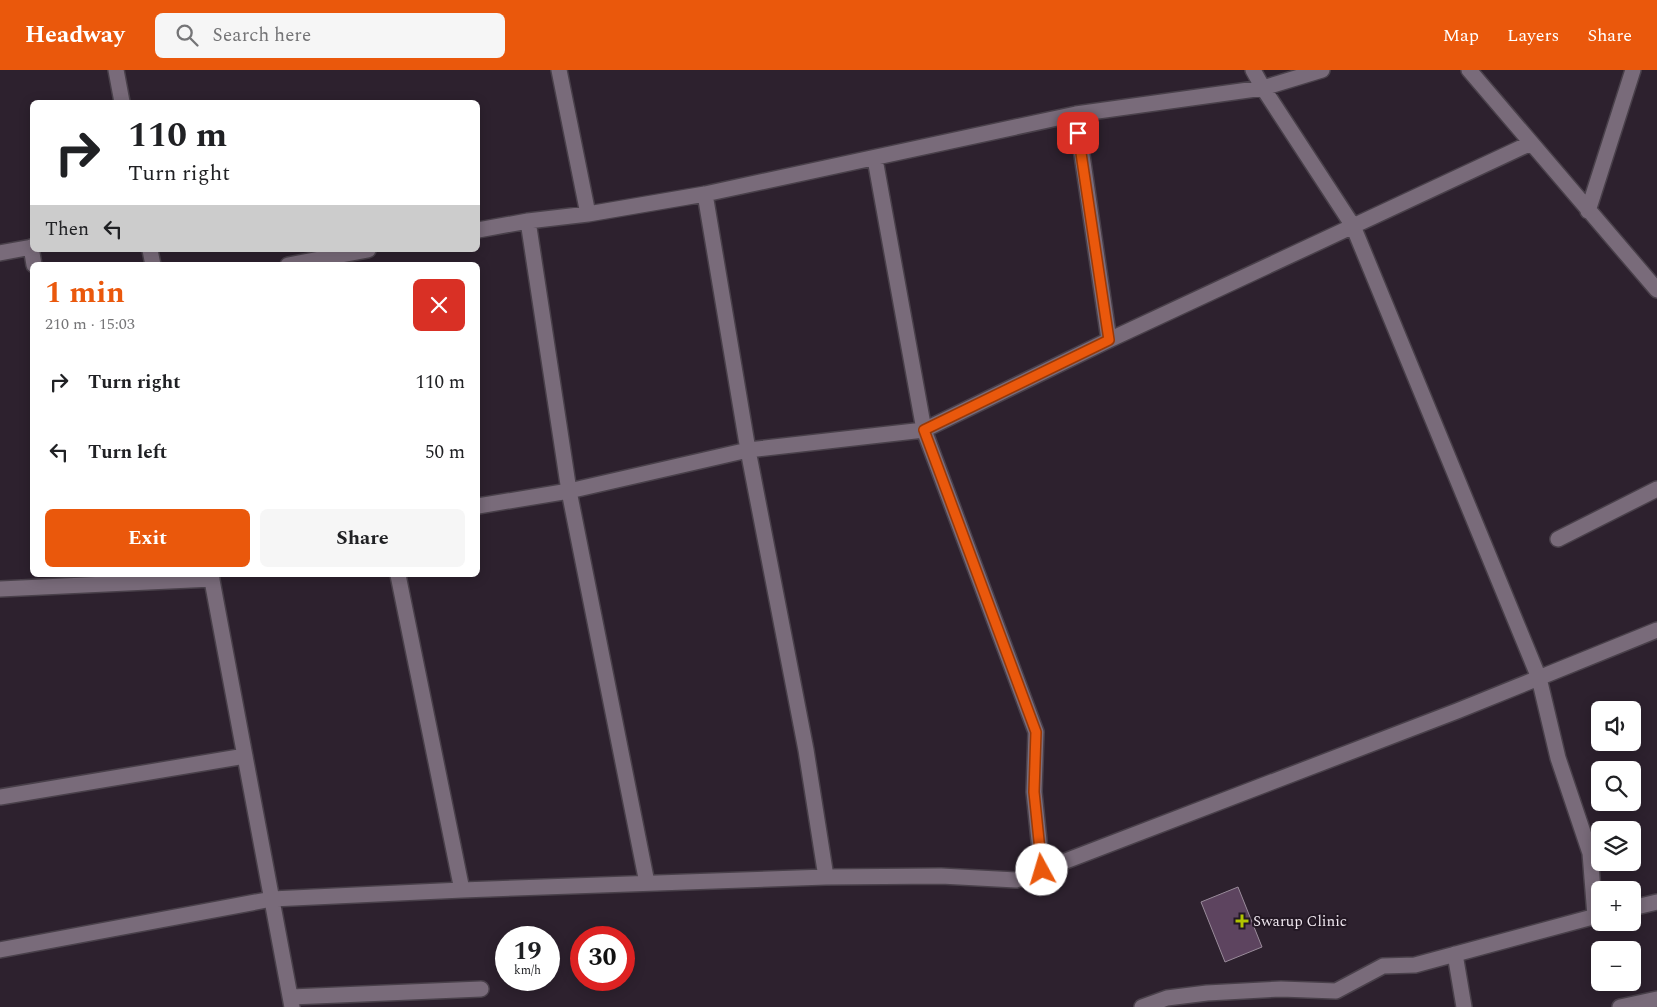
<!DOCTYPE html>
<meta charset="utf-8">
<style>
body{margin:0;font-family:Spectral,serif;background:#f6f6f6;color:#202124;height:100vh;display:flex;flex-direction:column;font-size:19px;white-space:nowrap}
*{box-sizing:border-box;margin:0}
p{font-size:16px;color:#757577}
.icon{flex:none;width:28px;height:28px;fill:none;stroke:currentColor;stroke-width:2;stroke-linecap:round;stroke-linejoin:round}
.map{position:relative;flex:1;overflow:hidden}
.sheet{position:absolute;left:30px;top:192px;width:450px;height:315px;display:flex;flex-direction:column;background:#fff;border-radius:8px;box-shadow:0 2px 12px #0003}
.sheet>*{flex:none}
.banner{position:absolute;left:30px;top:30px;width:450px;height:152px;border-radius:8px;box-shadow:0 2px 12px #0003;background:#fff;color:#202124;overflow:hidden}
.fabs{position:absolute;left:1591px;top:631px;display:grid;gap:10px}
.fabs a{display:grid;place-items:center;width:50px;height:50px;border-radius:8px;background:#fff;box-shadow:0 2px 12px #0003;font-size:25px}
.speed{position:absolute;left:495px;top:856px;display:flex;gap:10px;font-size:25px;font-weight:700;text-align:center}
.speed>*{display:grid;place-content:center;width:65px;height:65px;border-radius:50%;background:#fff;box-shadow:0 2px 12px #0003;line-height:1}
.speed small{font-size:12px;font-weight:400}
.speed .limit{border:8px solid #d22;background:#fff;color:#111}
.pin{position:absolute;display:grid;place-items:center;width:42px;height:42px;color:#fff;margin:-21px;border-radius:10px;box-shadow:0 2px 8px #0006}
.me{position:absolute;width:55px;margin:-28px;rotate:354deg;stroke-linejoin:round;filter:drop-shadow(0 0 4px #0008)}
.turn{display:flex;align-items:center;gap:18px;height:105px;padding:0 15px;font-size:22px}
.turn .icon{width:65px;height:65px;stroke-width:2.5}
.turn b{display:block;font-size:35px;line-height:42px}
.then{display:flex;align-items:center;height:48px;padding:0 15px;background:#0003;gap:10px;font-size:19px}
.round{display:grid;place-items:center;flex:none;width:52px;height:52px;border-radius:8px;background:#f6f6f6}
.headline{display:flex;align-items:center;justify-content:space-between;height:85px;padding:0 15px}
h1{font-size:30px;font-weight:700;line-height:38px;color:#ea580c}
.action{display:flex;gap:10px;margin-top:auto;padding:10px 15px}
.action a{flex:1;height:58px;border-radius:8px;background:#ea580c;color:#fff;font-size:20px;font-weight:700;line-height:58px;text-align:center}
.action a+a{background:#f6f6f6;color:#202124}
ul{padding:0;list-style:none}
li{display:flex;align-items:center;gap:15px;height:70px;padding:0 15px}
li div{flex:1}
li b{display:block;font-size:19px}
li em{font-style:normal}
header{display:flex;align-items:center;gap:30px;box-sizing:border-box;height:70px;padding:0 25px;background:#ea580c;color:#fff}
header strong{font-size:24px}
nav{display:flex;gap:28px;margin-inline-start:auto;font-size:18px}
.search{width:350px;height:45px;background:#f6f6f6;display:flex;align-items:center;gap:12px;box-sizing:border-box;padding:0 18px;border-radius:8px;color:#757577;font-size:19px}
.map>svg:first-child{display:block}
</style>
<header>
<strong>Headway</strong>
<div class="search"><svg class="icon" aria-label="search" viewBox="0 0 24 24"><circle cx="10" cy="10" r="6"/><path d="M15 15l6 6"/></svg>Search here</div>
<nav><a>Map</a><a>Layers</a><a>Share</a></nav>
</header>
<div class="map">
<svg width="1657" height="937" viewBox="0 0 1657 937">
<rect width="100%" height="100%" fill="#2d212e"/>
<path fill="#5d445f" stroke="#9a8c9b" d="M1238,817L1262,877L1225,892L1201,832Z"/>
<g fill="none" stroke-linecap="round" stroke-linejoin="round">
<g stroke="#49404a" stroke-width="18">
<path id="street" d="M116,0L122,32
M559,0L588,144
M1253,0L1263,18L1353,156L1539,608L1558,688L1590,783L1595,846
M1469,0L1657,220
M1076,44L1109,270
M875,89L924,360L1036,662L1034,722L1042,800
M705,124L748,380L806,680L826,807
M1588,141L1633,0
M528,151L569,421L647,813
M478,160L528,151L588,144L705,124L1076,44L1263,18L1322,0
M31,177L34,195
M150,180L153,195
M0,183L32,177
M288,195L368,180
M478,436L569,421L748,380L924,360L1109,270L1531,73
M1558,469L1657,419
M211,505L292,937
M398,505L462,820
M0,519L212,509
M0,727L245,686
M1632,838L1657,832
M0,880L272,829L462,820L826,807L941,806L1016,810L1457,641L1657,560
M1455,884L1464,937
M291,927L481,919
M1142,937L1167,928L1207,923L1281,919L1336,921L1383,896L1415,895L1600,845
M1620,937L1657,929"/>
</g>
<use href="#street" stroke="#796b7a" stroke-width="15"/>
</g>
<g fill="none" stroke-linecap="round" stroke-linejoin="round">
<g stroke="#983908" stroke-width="12">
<path id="route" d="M1042,800L1034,722L1036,662L924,360L1109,270L1078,63"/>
</g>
<use href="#route" stroke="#ea580c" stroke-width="9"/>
</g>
<path fill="#b1c500" stroke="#231824" stroke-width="2" d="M1239.5 843.5h5v5h5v5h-5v5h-5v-5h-5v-5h5z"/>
<g text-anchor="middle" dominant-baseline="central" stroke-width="4" stroke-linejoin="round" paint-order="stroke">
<g font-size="15" fill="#efe7ef" stroke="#231824" text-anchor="start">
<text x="1253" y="851">Swarup Clinic</text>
</g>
</g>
</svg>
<div class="fabs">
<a><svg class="icon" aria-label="sound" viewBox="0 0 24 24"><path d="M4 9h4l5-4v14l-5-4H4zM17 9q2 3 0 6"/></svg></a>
<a><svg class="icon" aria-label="search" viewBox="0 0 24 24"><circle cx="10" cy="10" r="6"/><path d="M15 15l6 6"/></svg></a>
<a><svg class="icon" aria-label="layers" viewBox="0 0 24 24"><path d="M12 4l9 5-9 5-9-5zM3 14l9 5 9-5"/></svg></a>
<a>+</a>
<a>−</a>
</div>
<div class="speed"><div>19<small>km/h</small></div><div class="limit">30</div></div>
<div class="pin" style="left:1078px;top:63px;background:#d93025"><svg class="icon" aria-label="arrive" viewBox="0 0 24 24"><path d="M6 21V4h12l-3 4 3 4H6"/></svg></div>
<svg class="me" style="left:1042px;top:800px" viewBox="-20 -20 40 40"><circle r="19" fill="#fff"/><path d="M0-13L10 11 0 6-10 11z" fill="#ea580c"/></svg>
<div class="banner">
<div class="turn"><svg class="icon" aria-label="right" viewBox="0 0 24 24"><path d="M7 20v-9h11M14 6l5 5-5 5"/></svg><div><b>110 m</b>Turn right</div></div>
<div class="then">Then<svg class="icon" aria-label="left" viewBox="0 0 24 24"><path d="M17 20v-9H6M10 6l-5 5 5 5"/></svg></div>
</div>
<section class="sheet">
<div class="headline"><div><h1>1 min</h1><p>210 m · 15:03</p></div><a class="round" style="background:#d93025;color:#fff"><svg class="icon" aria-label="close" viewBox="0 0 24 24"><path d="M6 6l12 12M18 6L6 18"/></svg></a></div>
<ul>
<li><svg class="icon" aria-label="right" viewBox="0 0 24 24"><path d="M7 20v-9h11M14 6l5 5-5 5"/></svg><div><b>Turn right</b></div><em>110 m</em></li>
<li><svg class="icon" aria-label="left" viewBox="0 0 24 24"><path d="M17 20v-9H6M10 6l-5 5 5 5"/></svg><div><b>Turn left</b></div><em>50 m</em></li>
</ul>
<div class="action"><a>Exit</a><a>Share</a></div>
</section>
</div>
